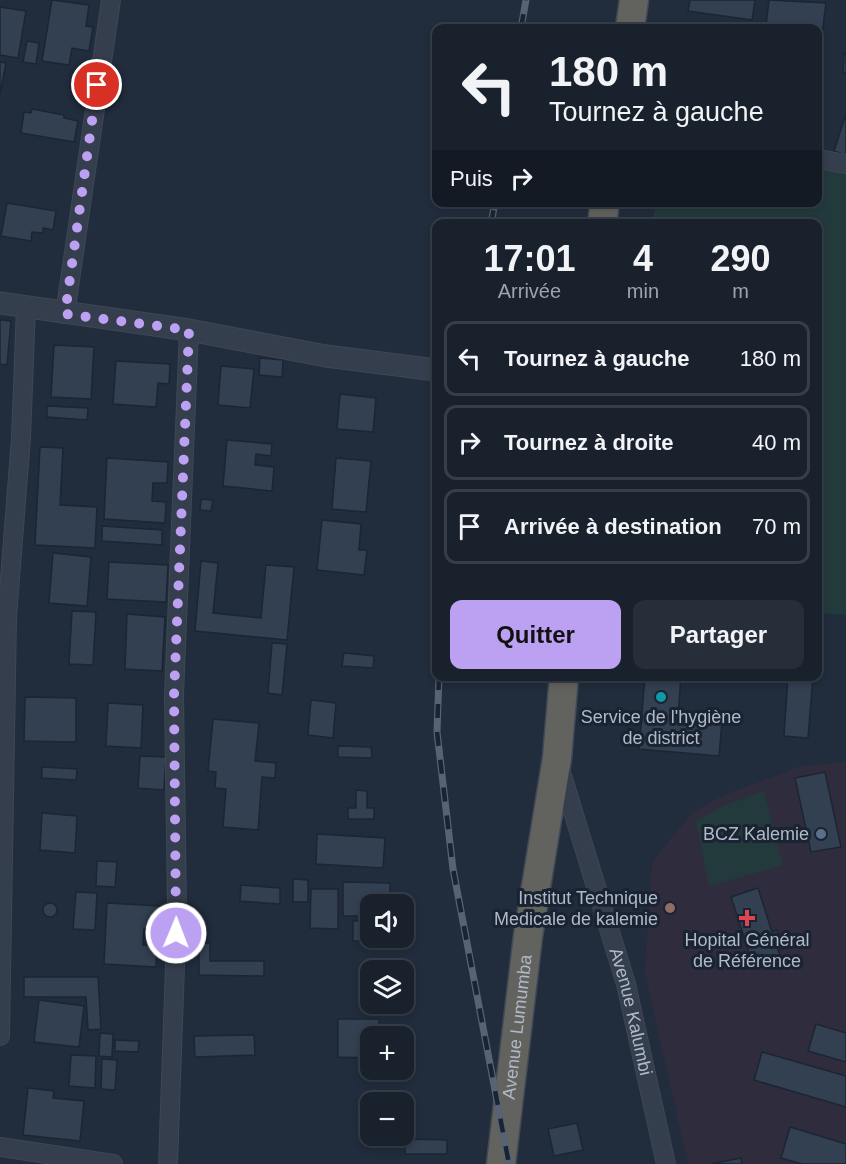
<!DOCTYPE html>
<html lang="fr">
<meta charset="utf-8">
<style>
body{margin:0;font-family:Helvetica,sans-serif;background:#262e39;color:#f1f3f6;height:100vh;display:flex;flex-direction:column;font-size:22px;white-space:nowrap}
*{box-sizing:border-box;margin:0}
p{font-size:20px;color:#9fa3aa}
.icon{flex:none;width:33px;height:33px;fill:none;stroke:currentColor;stroke-width:2;stroke-linecap:round;stroke-linejoin:round}
.map{position:relative;flex:1;overflow:hidden}
.drawer{position:absolute;left:432px;top:219px;width:390px;height:462px;display:flex;flex-direction:column;background:#19212d;border-radius:12px;box-shadow:0 3px 9px #0003,0 0 0 2px #373e49}
.drawer>*{flex:none}
.top-card{position:absolute;left:432px;top:24px;width:390px;height:183px;border-radius:12px;box-shadow:0 3px 9px #0003,0 0 0 2px #373e49;background:#19212d;color:#f1f3f6;overflow:hidden}
.fabs{position:absolute;left:360px;top:894px;display:grid;gap:12px}
.fabs a{display:grid;place-items:center;width:54px;height:54px;border-radius:12px;background:#19212d;box-shadow:0 3px 9px #0003,0 0 0 2px #373e49;font-size:30px}
.pin{position:absolute;display:grid;place-items:center;width:51px;height:51px;color:#fff;margin:-26px;border:3px solid #fff;border-radius:50%;box-shadow:0 2px 6px #0007}
.me{position:absolute;width:66px;margin:-33px;rotate:1deg;stroke-linejoin:round;filter:drop-shadow(0 0 4px #0008)}
.turn{display:flex;align-items:center;gap:21px;height:126px;padding:0 18px;font-size:27px}
.turn .icon{width:78px;height:78px;stroke-width:2.5}
.turn b{display:block;font-size:42px;line-height:51px}
.then{display:flex;align-items:center;height:57px;padding:0 18px;background:#0003;gap:12px;font-size:22px}
.eta{display:flex;justify-content:space-evenly;align-items:center;height:102px;text-align:center}
.eta b{font-size:36px;font-weight:800;line-height:42px}
.action{display:flex;gap:12px;margin-top:auto;padding:12px 18px}
.action a{flex:1;height:69px;border-radius:12px;background:#bca0f2;color:#111;font-size:24px;font-weight:800;line-height:69px;text-align:center}
.action a+a{background:#262e39;color:#f1f3f6}
ul{padding:0;list-style:none}
li{display:flex;align-items:center;gap:18px;height:75px;margin:0 12px 9px;padding:0 6px;border:3px solid #373e49;border-radius:12px}
li div{flex:1}
li b{display:block;font-size:22px}
li em{font-style:normal}
.map>svg:first-child{display:block}
</style>
<div class="map">
<svg width="846" height="1164" viewBox="0 0 846 1164">
<rect width="100%" height="100%" fill="#212c3c"/>
<path fill="#2f2d3d" d="M846,762V1164H688L645,974L652,862L693,812L722,796L801,766Z"/>
<path fill="#233a3d" d="M818,168L846,174V615L818,613V224H652L656,203L818,202Z
M764,791L783,865L709,886L696,821L725,805Z"/>
<path fill="#334052" stroke="#1c2533" stroke-width="1.5" d="M52,0L89,5L86,26L93,27L89,51L72,48L69,65L42,61Z
M690,0H755L752,20L688,11Z
M769,0L826,3L822,34L818,33V28L766,26Z
M0,7L26,11L18,58L0,55Z
M27,41L39,43L36,64L23,62Z
M844,53H846V73H843Z
M0,62L6,63L0,94Z
M32,109L64,115V118L78,121L74,142L21,133L24,112L31,113Z
M846,114V155L834,151Z
M7,203L56,211L53,230L43,228V233L32,232L31,241L1,236Z
M0,320L11,321L7,365L0,364Z
M54,345L94,347L91,399L51,397Z
M260,358L283,360L282,377L259,375Z
M116,361L170,364L169,384L158,383L156,407L113,404Z
M221,366L254,369L250,408L218,405Z
M340,394L376,398L373,432L337,429Z
M47,406L88,408L87,420L47,417Z
M227,440L272,444L271,456L256,454L255,465L274,467L272,491L223,486Z
M40,447L63,448L60,505L97,507L95,548L35,545Z
M107,458L168,462L167,483H153L152,501L166,502L165,523L104,519Z
M336,458L371,461L366,512L332,509Z
M201,499L213,500L211,511L200,510Z
M322,520L361,524L359,550H367L364,575L317,570Z
M102,526L162,530V545L102,541Z
M53,553L91,557L87,606L49,603Z
M201,561L218,563L213,613L261,618L266,565L294,567L287,640L195,631Z
M109,562L168,565L166,602L107,599Z
M72,611L96,612L93,665L69,664Z
M127,614L165,617L162,671L125,669Z
M818,618L822,619L818,662Z
M272,643L287,644L282,695L268,693Z
M344,653L374,656L373,668L342,666Z
M645,676H681L678,718L722,721L719,756L639,749Z
M788,676H813L808,738L784,736Z
M25,697L76,698V742L24,741Z
M311,700L336,703L333,738L308,735Z
M108,703L143,705L141,748L106,746Z
M213,719L259,723L255,761L276,763L275,778L262,777L258,830L223,827L226,789L215,788L216,772L208,771Z
M338,746L371,747L372,758L338,757Z
M140,756L166,757L164,790L138,788Z
M42,767L77,769L76,780L42,778Z
M825,772L841,847L811,852L795,778Z
M356,790L367,791V808H374V819H348V808H356Z
M42,813L77,816L75,853L40,850Z
M317,834L385,838L383,868L316,864Z
M97,861L117,862L115,887L96,886Z
M293,879L308,880V902H293Z
M343,882L390,883V904H370V916H343Z
M241,885L280,888V904L240,901Z
M758,888L772,932L777,930L783,949L778,950L781,957L753,965L731,897Z
M311,889H338V929L310,928Z
M76,892L97,893L95,930L73,929Z
M43 910a7 7 0 1 1 14 0a7 7 0 1 1-14 0Z
M107,903L159,906L158,930L144,929L143,945H157L156,967L104,964Z
M353,921H370V938H390V941H353Z
M199,943H210V961H264V976L199,975Z
M24,977H98L101,1029L88,1030L86,997H24Z
M39,1000L84,1006L79,1047L34,1042Z
M338,1019H379V1036H370V1058L338,1057Z
M816,1024L846,1033V1062L808,1051Z
M100,1033L113,1034L112,1057L99,1056Z
M254,1035L255,1055L195,1057L194,1036Z
M115,1040L139,1041L138,1052L115,1051Z
M762,1052L846,1076V1107L754,1080Z
M71,1055L96,1056L95,1088L69,1086Z
M102,1059L117,1060L115,1090L101,1089Z
M28,1088L54,1091L53,1098L84,1101L80,1141L23,1135Z
M577,1123L583,1150L554,1156L548,1129Z
M790,1127L846,1144V1164H802L781,1158Z
M405,1139L447,1140V1154H405Z
M741,1158L742,1164H711Z"/>
<g fill="none" stroke-linecap="round" stroke-linejoin="round">
<g stroke="#3e4755" stroke-width="20">
<g id="minor">
<path d="M818,159L846,164"/>
<path d="M65,314L111,0"/>
<path id="s1" d="M559,766L626,984L666,1164"/>
<path d="M0,1036L7,617L21,438L26,307"/>
<path d="M0,1147L113,1164"/>
<path d="M168,1164L177,909L174,695L189,330"/>
</g>
</g>
<g stroke="#3e4755" stroke-width="23">
<path id="tertiary" d="M0,303L189,330L326,356L436,370"/>
</g>
<g stroke="#404957" stroke-width="31">
<g id="trunk">
<path d="M630,28L634,0"/>
<path d="M602,224L605,202"/>
<path id="s2" d="M501,1164L528,936L557,758L564,676"/>
</g>
</g>
<use href="#minor" stroke="#353e4c" stroke-width="18"/>
<use href="#tertiary" stroke="#353e4c" stroke-width="21"/>
<use href="#trunk" stroke="#62625e" stroke-width="28"/>
<g stroke="#576273" stroke-width="7">
<path id="rail" d="M521,28L526,0
M491,224L495,202
M439,676L437,732L453,869L509,1164"/>
</g>
<use href="#rail" stroke="#1a2331" stroke-width="4.5" stroke-dasharray="14" stroke-linecap="butt"/>
</g>
<g fill="none" stroke-linecap="round" stroke-linejoin="round">
<path stroke="#bca0f2" stroke-width="10" stroke-dasharray="0 18" d="M97,85L65,314L189,330L174,695L176,933"/>
</g>
<circle fill="#0f9aa8" stroke="#1a2331" stroke-width="2" cx="661" cy="697" r="6"/>
<circle fill="#5c6f8a" stroke="#1a2331" stroke-width="2" cx="821" cy="834" r="6"/>
<circle fill="#8d6e63" stroke="#1a2331" stroke-width="2" cx="670" cy="908" r="6"/>
<path fill="#e0444e" stroke="#1a2331" stroke-width="2" d="M744 909h6v6h6v6h-6v6h-6v-6h-6v-6h6z"/>
<g text-anchor="middle" dominant-baseline="central" stroke-width="6" stroke-linejoin="round" paint-order="stroke">
<g font-size="18" fill="#b0b9c8" stroke="#1a2331">
<text x="661" y="717">Service de l'hygiène<tspan x="661" dy="21">de district</tspan></text>
<text x="809" y="834" text-anchor="end">BCZ Kalemie</text>
<text x="658" y="898" text-anchor="end">Institut Technique<tspan x="658" dy="21">Medicale de kalemie</tspan></text>
<text x="747" y="940">Hopital Général<tspan x="747" dy="21">de Référence</tspan></text>
</g>
<g font-size="18" fill="#b0b9c8" stroke="#1a2331">
<text stroke="none"><textPath href="#s1" startOffset="256">Avenue Kalumbi</textPath></text>
<text stroke="none"><textPath href="#s2" startOffset="138">Avenue Lumumba</textPath></text>
</g>
</g>
</svg>
<div class="fabs">
<a><svg class="icon" aria-label="sound" viewBox="0 0 24 24"><path d="M4 9h4l5-4v14l-5-4H4zM17 9q2 3 0 6"/></svg></a>
<a><svg class="icon" aria-label="layers" viewBox="0 0 24 24"><path d="M12 4l9 5-9 5-9-5zM3 14l9 5 9-5"/></svg></a>
<a>+</a>
<a>−</a>
</div>
<div class="pin" style="left:97px;top:85px;background:#d93025"><svg class="icon" aria-label="arrive" viewBox="0 0 24 24"><path d="M6 21V4h12l-3 4 3 4H6"/></svg></div>
<svg class="me" style="left:176px;top:933px" viewBox="-20 -20 40 40"><circle r="17" fill="#bca0f2" stroke="#fff" stroke-width="3"/><path d="M0-11L8 9 0 5-8 9z" fill="#fff"/></svg>
<div class="top-card">
<div class="turn"><svg class="icon" aria-label="left" viewBox="0 0 24 24"><path d="M17 20v-9H6M10 6l-5 5 5 5"/></svg><div><b>180 m</b>Tournez à gauche</div></div>
<div class="then">Puis<svg class="icon" aria-label="right" viewBox="0 0 24 24"><path d="M7 20v-9h11M14 6l5 5-5 5"/></svg></div>
</div>
<section class="drawer">
<div class="eta">
<div><b>17:01</b><p>Arrivée</p></div>
<div><b>4</b><p>min</p></div>
<div><b>290</b><p>m</p></div>
</div>
<ul>
<li><svg class="icon" aria-label="left" viewBox="0 0 24 24"><path d="M17 20v-9H6M10 6l-5 5 5 5"/></svg><div><b>Tournez à gauche</b></div><em>180 m</em></li>
<li><svg class="icon" aria-label="right" viewBox="0 0 24 24"><path d="M7 20v-9h11M14 6l5 5-5 5"/></svg><div><b>Tournez à droite</b></div><em>40 m</em></li>
<li><svg class="icon" aria-label="arrive" viewBox="0 0 24 24"><path d="M6 21V4h12l-3 4 3 4H6"/></svg><div><b>Arrivée à destination</b></div><em>70 m</em></li>
</ul>
<div class="action"><a>Quitter</a><a>Partager</a></div>
</section>
</div>
